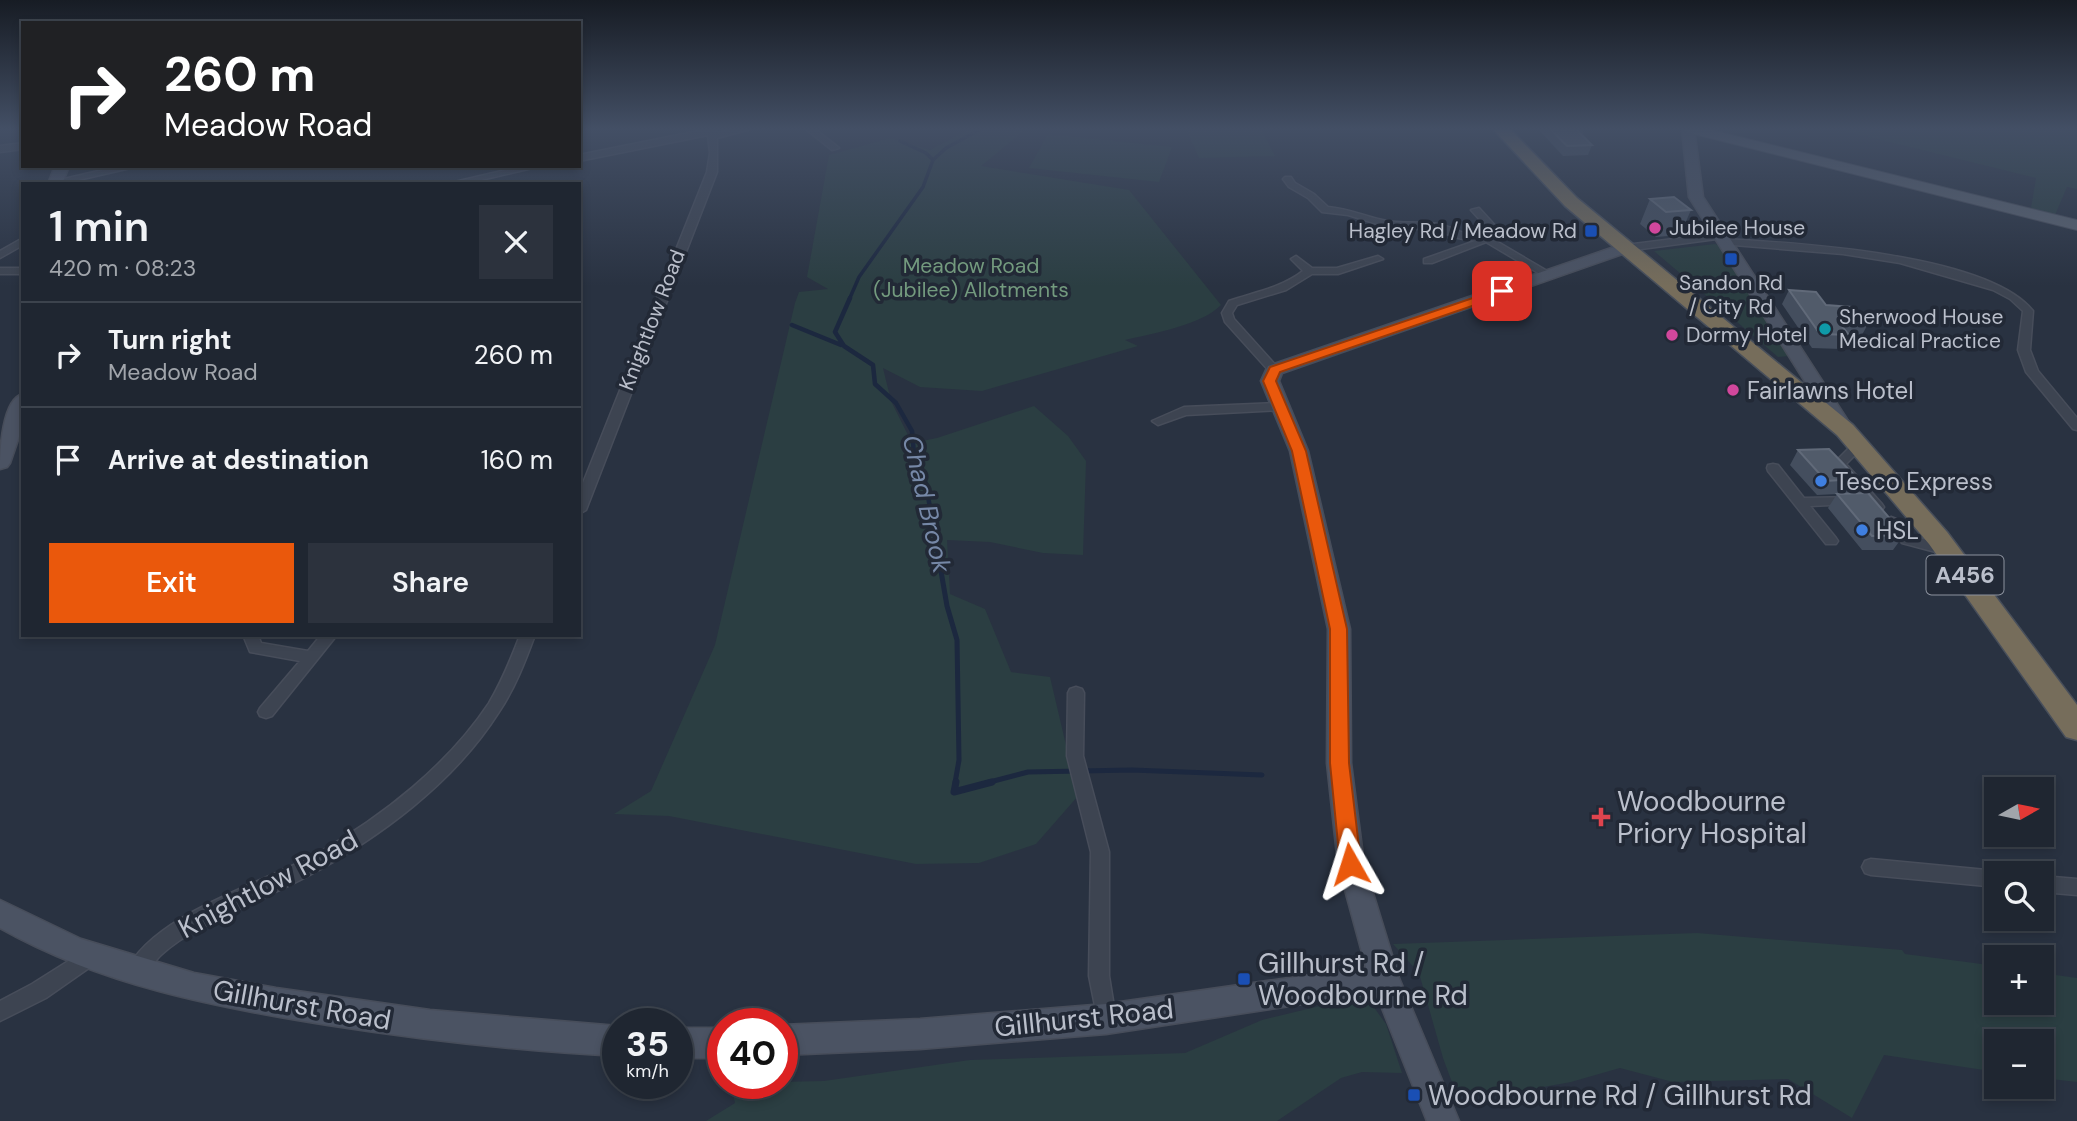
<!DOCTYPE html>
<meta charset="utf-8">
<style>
body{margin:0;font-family:"DM Sans",sans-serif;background:#2c323d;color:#f1f3f6;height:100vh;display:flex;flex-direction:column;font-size:26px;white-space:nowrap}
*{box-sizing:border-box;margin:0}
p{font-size:23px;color:#a1a5ab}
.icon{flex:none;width:38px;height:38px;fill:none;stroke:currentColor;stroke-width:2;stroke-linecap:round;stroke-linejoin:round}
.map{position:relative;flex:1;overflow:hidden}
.sheet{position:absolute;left:21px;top:182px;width:560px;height:455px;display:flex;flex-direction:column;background:#1f2631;border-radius:0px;box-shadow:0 4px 10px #0003,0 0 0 2px #3c434d}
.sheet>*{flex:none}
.guide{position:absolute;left:21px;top:21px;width:560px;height:147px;border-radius:0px;box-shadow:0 4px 10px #0003,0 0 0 2px #3c434d;background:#202124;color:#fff;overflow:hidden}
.needle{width:46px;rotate:81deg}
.controls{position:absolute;left:1984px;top:777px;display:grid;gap:14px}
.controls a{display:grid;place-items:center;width:70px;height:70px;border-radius:0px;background:#1f2631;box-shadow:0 4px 10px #0003,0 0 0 2px #3c434d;font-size:35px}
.speed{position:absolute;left:602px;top:1008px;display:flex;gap:14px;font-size:35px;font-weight:700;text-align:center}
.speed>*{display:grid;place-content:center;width:91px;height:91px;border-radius:50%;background:#1f2631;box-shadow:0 4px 10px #0003,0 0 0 2px #3c434d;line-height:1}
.speed small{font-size:18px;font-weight:400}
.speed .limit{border:10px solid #d22;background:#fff;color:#111}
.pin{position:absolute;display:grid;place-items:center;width:60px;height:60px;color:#fff;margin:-30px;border-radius:14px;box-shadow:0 4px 10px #0006}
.me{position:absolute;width:77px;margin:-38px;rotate:354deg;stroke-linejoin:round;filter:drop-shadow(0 0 5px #0008)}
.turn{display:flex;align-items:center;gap:24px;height:147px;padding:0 28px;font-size:32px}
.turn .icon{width:91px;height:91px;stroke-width:2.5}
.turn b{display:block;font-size:49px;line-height:60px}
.round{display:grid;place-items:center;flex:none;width:74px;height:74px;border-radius:0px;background:#2c323d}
.headline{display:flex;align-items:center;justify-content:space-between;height:119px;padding:0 28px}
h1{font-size:42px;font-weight:600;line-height:52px}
.action{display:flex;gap:14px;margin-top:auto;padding:14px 28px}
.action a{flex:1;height:80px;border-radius:0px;background:#ea580c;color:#fff;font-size:28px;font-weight:600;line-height:80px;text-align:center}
.action a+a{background:#2c323d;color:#f1f3f6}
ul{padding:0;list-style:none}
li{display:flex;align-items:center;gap:21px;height:105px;padding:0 28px;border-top:2px solid #3c434d}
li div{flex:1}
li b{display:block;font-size:26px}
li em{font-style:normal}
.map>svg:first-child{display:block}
</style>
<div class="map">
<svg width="2077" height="1121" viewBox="0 0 2077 1121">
<rect width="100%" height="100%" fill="#293241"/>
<path fill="#2b3e42" d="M969,129H1026L981,166L1129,190L1221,305C1202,325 1151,334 1125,340L1138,346L982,391L920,387L883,368L891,401L912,443L937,438L1034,406L1068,436L1086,461L1083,555L1043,553L990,542L947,540L950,594L985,609L1011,672L1050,677L1078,796L1036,844L979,863L916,864L669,816L614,814L651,791L715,645L795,303L799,292L828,289L807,277L829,155L891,138L930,150Z
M1186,129H1261L1275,156L1199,158Z
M1837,129H2077V189L2067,187L2055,215L2031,208L2036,178Z
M1048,134L1172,147L1159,182L1029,168Z
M1715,244L1720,246L1789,356L1778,357L1654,251Z
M1697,933L1902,950L1905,954L1997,966V1003H2042V973L2077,978V1082L2042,1078V1041H1997V1072L1884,1055L1852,1118L1788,1079L1673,1082L1620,1068L1571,1082L1488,1097L1456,1093L1443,1058L1419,973L1393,944Z
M1365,995L1386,1024L1402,1073L1362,1072L1341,1078L1277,1121H706L735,1103L731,1083L824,1081L970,1060L1185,1053L1262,1020Z"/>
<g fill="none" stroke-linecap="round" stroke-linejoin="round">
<path stroke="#1c283f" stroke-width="3.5" d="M900,141L926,153L933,160
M849,300L859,277L923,187L933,160L946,148L981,129"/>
<path stroke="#1c283f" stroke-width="4.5" d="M850,298L835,332L844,346L873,365L875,384L896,403L912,431L914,454L926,484L931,514
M792,325L841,345"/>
<path stroke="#1c283f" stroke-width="5" d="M931,513L947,606L957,640L959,760L955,783
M986,783L1028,772L1132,770L1262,775"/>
<path stroke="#1c283f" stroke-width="7" d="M956,782L954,792L992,782"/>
<g stroke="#474d5a" stroke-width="3">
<path id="street" d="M708,129H716L717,133L735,129H751L717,138V172L586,510L579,514V493L707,172L710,153L708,135L579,161V155Z
M806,129H815L839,148L832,150Z
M23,143V149L0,152V146Z
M120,166H139L61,184L51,182Z
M523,166H541L464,184H446Z
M1285,177H1291L1295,183L1314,194L1328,207C1350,209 1366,217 1387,221C1403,224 1421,221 1437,224C1457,227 1469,242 1489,230L1471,210L1479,208L1500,231L1491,238L1554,275L1553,277H1545L1486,242L1432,263H1424V259L1475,241L1458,238L1436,230L1387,227L1348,215L1322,212L1308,198L1289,187L1283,179Z
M1721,233L1724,234V238L1626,251L1621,248L1626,245Z
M23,238V245L0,258V251Z
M1725,239C1797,243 1988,254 2033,311L2030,350L2038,371L2077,418V430L2073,429L2026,372L2018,350L2023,311L2010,299L1993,290L1900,263L1843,254L1721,244V240Z
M1296,256L1312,268H1337L1378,256L1383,259L1338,274H1312L1286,290L1237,305L1232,313L1234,319L1278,368L1280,370L1274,373L1270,372L1225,322L1222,313L1229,301C1255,292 1281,288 1303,271L1291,259Z
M0,268H23V274H0Z
M1279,403L1285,407L1283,410L1186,415L1158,425L1152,421L1184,407Z
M1859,441L1865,445L1846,464L1882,504L1884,507L1882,510H1872L1833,464L1855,442Z
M1773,464L1778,465L1804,498L1857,497L1859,500L1857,503L1852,504L1810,506L1836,538L1838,541L1836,544H1826L1768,471L1767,468L1768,465Z
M1891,517L1896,519L1912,536L1952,547L1954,550L1947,555L1902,543L1884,522Z
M243,635H258L261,643L308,651L321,635H337L272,716L266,718L260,716L258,712L260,708L300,661L250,652Z
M520,635H535C525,662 515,688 499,712C454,783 379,838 306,877C272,895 235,909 201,928C187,935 173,944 161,955C152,963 148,977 136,981L129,979L126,972C152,914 264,883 318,853C382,817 448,765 489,703C502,681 511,659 520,635Z
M1076,687L1082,689L1084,693L1083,756L1109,852V976L1116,1019L1113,1026L1106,1029L1099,1026L1089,976L1091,852L1067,756L1068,693L1070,689Z
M1871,859L1997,871L2003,873H1997V887L1871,875L1865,873L1862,867L1865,861Z
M2042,876L2077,879V895L2042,892Z
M89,948L96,951L99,957L96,963L46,998L0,1021V1001L32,984Z"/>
</g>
<g stroke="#474d5a" stroke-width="3">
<path id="secondary" d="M1682,129H1694L1703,197L1854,430L1852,434H1838L1689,197Z
M55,166H69L62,184H48Z
M1626,243L1631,245L1634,248L1631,251L1282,373L1279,381L1308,451L1350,629L1351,763L1364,864L1399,978L1459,1121H1427L1376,993L1106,1034L920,1049L782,1055V1025L920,1019L1106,1004L1366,967L1338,864L1327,763L1328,629L1290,451L1261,381L1268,366Z
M23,394V425L10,463L7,467L0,469C0,451 2,399 23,394Z
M0,900L81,939L194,973L276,988L430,1010L618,1026V1056C521,1051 424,1040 328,1025C214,1007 101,985 0,928Z
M677,1028H723V1058H677Z"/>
</g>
<g stroke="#474d5a" stroke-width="2">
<path id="primary" d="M1684,129H1707L2077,220V230L1686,132Z"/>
</g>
<g stroke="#484f5b" stroke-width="3">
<path id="highway" d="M1493,129H1510L1577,198L1853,425L1947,532L2077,705V740L2066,737L1929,544L1837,435L1565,206Z"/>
</g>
<use href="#street" fill="#3d4451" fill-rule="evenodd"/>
<use href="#secondary" fill="#4b5363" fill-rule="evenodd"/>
<use href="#primary" fill="#5b6370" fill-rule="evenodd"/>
<use href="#highway" fill="#766d5b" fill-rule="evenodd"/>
</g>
<path fill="#444e5e" d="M1538,129H1584L1582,135L1592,145L1588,155L1563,156Z
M1650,199L1691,210L1680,235L1656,237L1640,224Z
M1789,290L1826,305L1867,326L1859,340L1847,339L1841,349L1812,348L1782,304Z
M1798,450L1858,479L1849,493L1904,535L1893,550H1862L1828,508L1837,494L1817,495L1790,465Z"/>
<path fill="#515b6a" stroke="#616a79" stroke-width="2" d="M1550,129H1576L1592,145L1567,146Z
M1674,197L1691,210L1666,212L1650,199Z
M1789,290L1816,292L1826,305L1852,307L1867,326L1841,325L1849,335L1820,334Z
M1829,449L1858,479L1826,481L1798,450Z
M1868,493L1904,535L1872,536L1837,494Z"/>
<linearGradient id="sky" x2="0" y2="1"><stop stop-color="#171c24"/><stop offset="0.45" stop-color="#434f65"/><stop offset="1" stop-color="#434f65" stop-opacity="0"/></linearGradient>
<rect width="2077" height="286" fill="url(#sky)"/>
<path fill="#ea580c" stroke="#983908" stroke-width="2" d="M1502,288L1507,289V294L1280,372L1276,381L1306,451L1347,629L1349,763L1361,864L1358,870L1350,873L1343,870L1340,864L1330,763V629L1292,451L1263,381L1270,367Z"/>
<g fill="#d1479c" stroke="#222936" stroke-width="2.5">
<circle cx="1655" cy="228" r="7"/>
<circle cx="1672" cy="335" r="7"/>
<circle cx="1733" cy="390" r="7"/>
</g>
<g fill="#1a4fb4" stroke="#222936" stroke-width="2.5">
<rect x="1584" y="224" width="14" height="14" rx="3.5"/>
<rect x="1724" y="252" width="14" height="14" rx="3.5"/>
<rect x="1237" y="972" width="14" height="14" rx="3.5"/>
<rect x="1407" y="1088" width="14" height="14" rx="3.5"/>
</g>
<circle fill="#0f9aa8" stroke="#222936" stroke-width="2.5" cx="1825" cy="329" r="7"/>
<g fill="#3f7fe0" stroke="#222936" stroke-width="2.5">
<circle cx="1821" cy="481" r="7"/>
<circle cx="1862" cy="530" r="7"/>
</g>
<path fill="#e0444e" stroke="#222936" stroke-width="2.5" d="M1597.5 806.5h7v7h7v7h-7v7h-7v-7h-7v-7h7z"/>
<g text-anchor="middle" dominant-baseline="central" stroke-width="7" stroke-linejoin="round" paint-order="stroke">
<g font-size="21" fill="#babfcb" stroke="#222936" text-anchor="start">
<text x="1669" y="228">Jubilee House</text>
<text x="1577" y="231" text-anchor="end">Hagley Rd / Meadow Rd</text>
<text x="1731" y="283" text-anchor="middle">Sandon Rd<tspan x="1731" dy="24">/ City Rd</tspan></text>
<text x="1839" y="317">Sherwood House<tspan x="1839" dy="24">Medical Practice</tspan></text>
<text x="1686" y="335">Dormy Hotel</text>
</g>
<g font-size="21" fill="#739a7e" stroke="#222936">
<text x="971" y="266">Meadow Road<tspan x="971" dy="24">(Jubilee) Allotments</tspan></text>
</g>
<g font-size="21" fill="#babfcb" stroke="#222936">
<text transform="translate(652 320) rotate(-69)">Knightlow Road</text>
</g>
<rect fill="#222936" stroke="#8c929e" stroke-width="2" x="1926.5" y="555.5" width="77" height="39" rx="5"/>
<g font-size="23" font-weight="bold" fill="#babfcb">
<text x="1965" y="575">A456</text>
</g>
<g font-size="24" fill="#babfcb" stroke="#222936" text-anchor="start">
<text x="1747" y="390">Fairlawns Hotel</text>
<text x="1835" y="481">Tesco Express</text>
<text x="1876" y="530">HSL</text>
</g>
<g font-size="26" font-style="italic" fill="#7688a7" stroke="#222936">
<text transform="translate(927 504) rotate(77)">Chad Brook</text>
</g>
<g font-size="28" fill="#babfcb" stroke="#222936" text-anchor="start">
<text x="1617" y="801">Woodbourne<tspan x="1617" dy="32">Priory Hospital</tspan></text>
<text x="1258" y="963">Gillhurst Rd /<tspan x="1258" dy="32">Woodbourne Rd</tspan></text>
<text x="1428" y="1095">Woodbourne Rd / Gillhurst Rd</text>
</g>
<g font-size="28" fill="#babfcb" stroke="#222936">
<text transform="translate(268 884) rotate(-28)">Knightlow Road</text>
<text transform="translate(302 1005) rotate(10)">Gillhurst Road</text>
<text transform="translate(1084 1018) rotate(-6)">Gillhurst Road</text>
</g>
</g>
</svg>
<div class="controls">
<a><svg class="needle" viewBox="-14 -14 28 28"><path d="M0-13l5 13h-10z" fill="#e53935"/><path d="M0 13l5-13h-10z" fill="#a1a5ab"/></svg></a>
<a><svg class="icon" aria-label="search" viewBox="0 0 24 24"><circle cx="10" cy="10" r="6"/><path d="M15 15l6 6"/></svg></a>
<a>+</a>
<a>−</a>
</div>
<div class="speed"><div>35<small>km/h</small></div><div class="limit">40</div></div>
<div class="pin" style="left:1502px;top:291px;background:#d93025"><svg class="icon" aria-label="arrive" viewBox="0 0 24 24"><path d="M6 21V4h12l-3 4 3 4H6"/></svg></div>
<svg class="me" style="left:1350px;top:864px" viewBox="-20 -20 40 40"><path d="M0-17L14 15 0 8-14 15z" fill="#ea580c" stroke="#fff" stroke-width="4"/></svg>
<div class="guide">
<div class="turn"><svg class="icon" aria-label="right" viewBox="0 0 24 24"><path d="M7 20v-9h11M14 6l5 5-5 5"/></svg><div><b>260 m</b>Meadow Road</div></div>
</div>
<section class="sheet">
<div class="headline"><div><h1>1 min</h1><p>420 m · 08:23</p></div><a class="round"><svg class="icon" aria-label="close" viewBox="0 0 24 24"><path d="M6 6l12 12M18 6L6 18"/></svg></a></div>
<ul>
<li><svg class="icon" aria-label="right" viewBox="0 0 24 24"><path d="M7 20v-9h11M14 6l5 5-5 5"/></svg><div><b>Turn right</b><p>Meadow Road</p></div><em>260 m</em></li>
<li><svg class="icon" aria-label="arrive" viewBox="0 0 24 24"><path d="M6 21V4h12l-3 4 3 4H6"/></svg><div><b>Arrive at destination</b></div><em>160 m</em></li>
</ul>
<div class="action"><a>Exit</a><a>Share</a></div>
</section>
</div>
